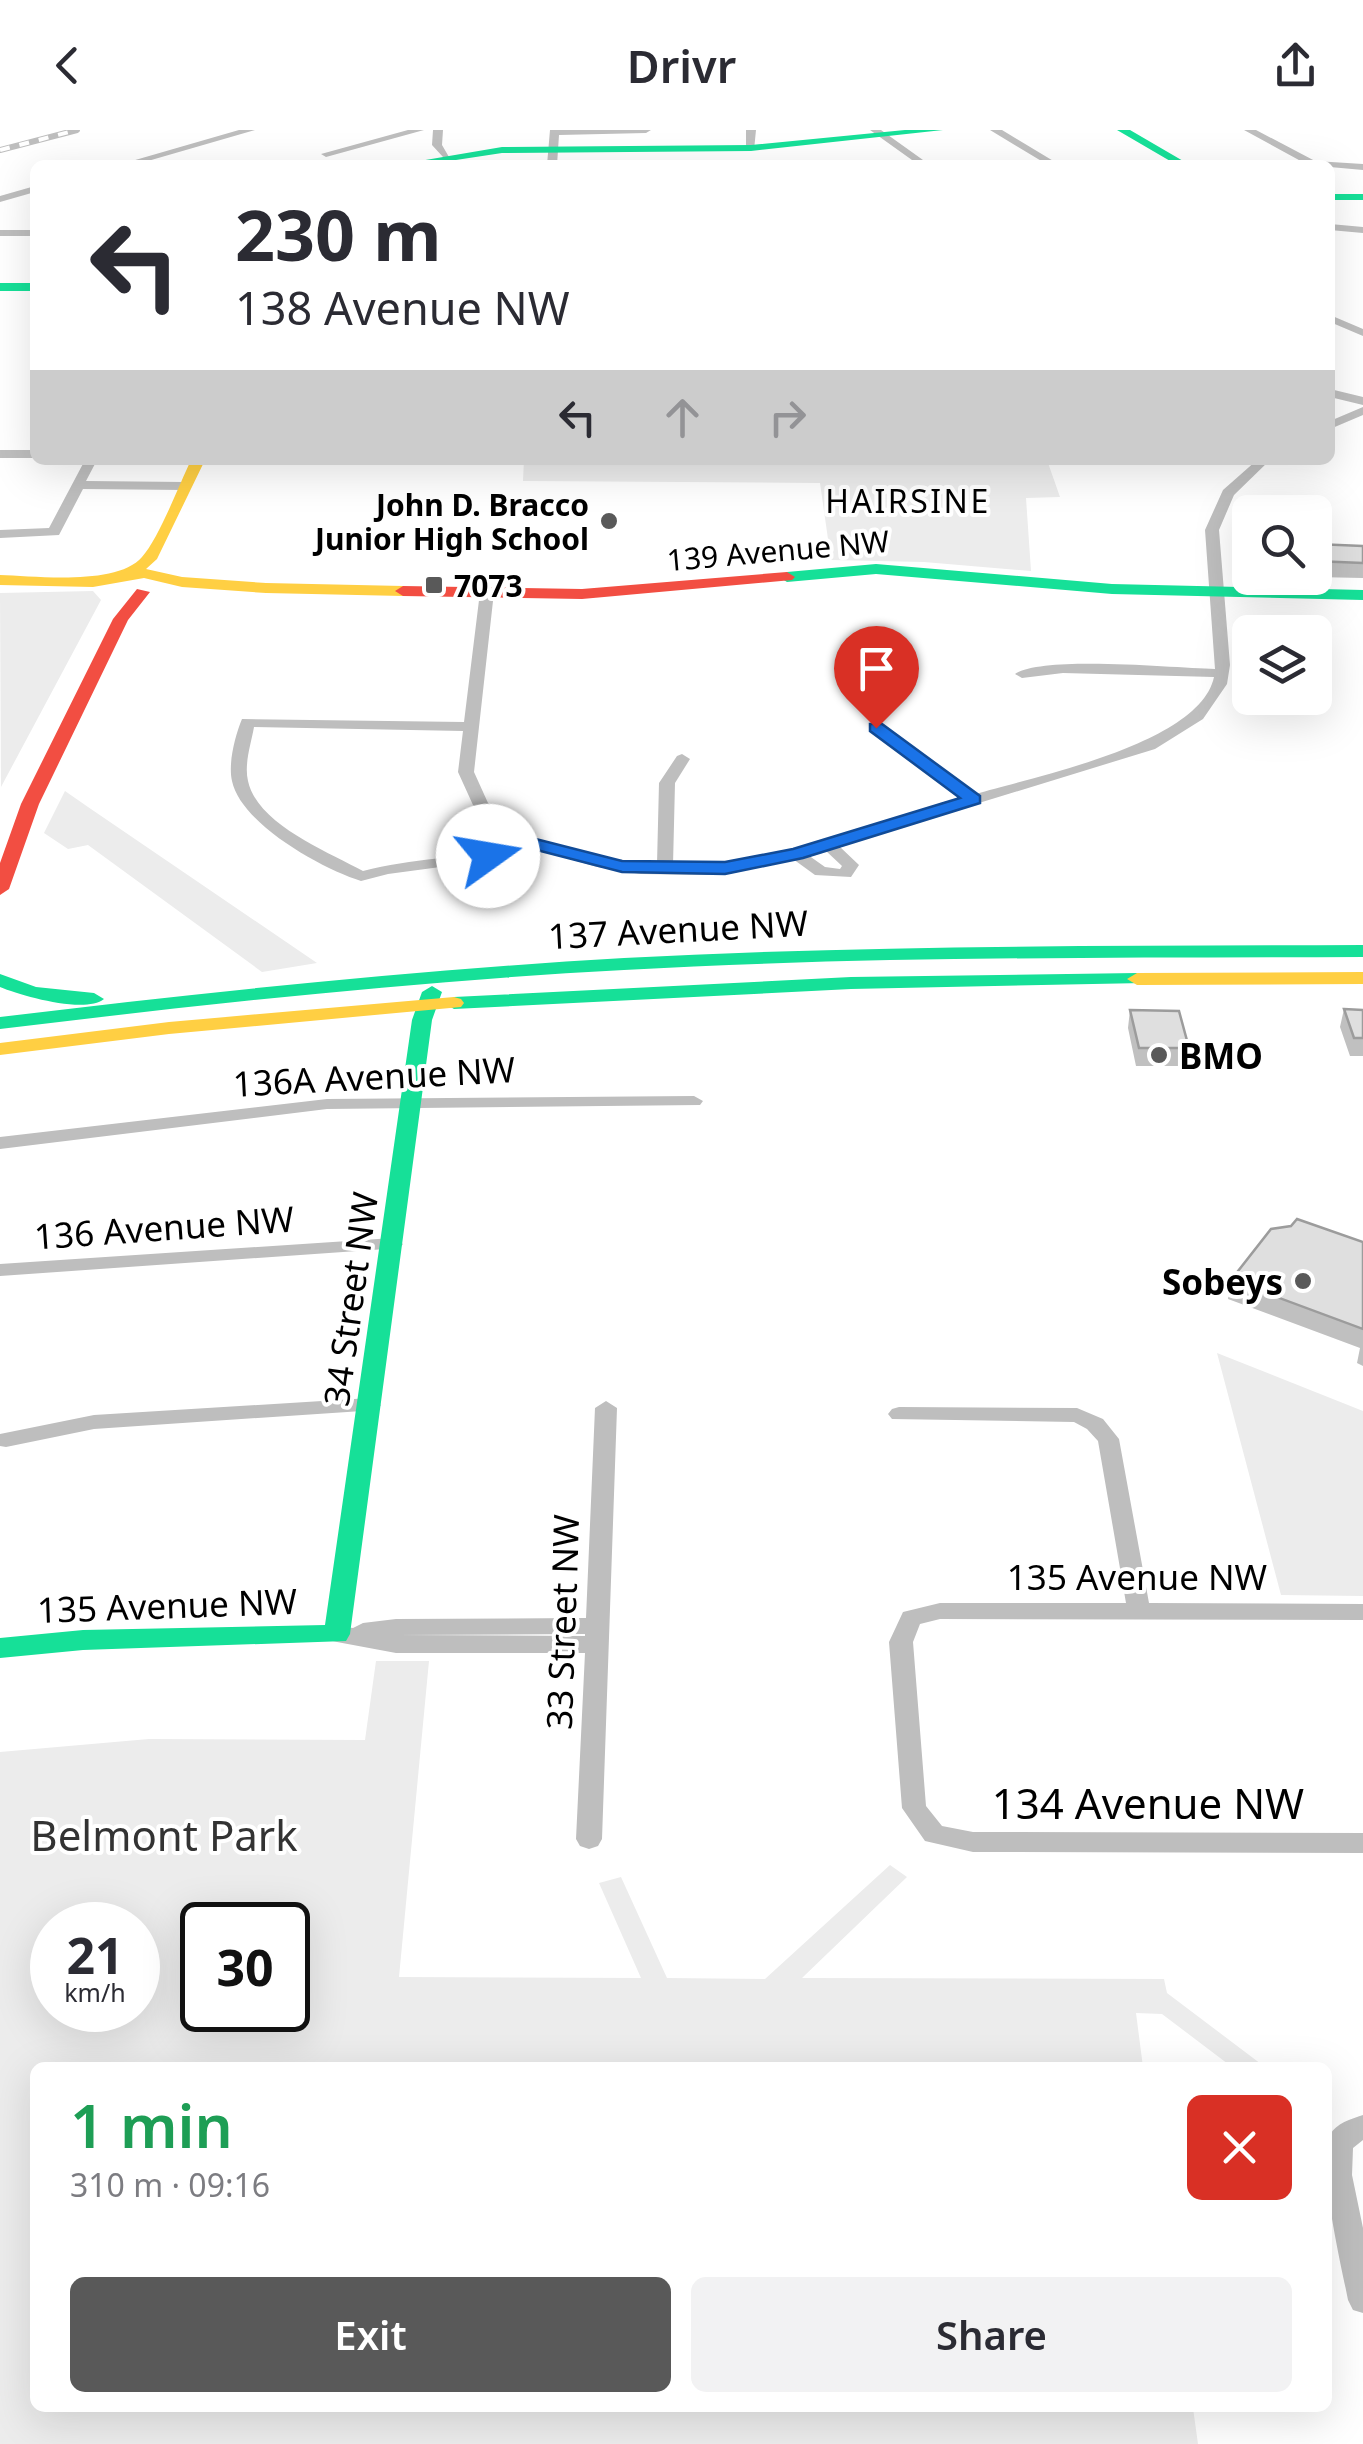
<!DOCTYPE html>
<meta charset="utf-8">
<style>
body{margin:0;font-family:"Noto Sans",sans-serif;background:#f2f2f3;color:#2b2b33;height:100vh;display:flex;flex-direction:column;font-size:38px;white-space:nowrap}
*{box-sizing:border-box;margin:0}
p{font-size:32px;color:#7c7c81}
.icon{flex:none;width:55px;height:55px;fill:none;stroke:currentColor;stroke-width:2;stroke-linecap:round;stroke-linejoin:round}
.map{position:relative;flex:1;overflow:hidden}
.sheet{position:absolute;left:30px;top:1932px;width:1302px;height:350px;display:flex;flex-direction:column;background:#fff;border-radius:15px;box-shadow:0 10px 40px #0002}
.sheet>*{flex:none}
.banner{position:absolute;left:30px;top:30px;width:1305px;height:305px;border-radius:15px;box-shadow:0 10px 40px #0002;background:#fff;color:#2b2b33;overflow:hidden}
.tools{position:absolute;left:1232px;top:365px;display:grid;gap:20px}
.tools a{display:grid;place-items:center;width:100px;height:100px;border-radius:15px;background:#fff;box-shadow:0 10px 40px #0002;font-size:50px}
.speed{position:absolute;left:30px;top:1772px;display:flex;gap:20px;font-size:50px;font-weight:700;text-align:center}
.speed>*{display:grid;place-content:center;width:130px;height:130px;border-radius:50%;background:#fff;box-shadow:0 10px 40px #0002;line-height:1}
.speed small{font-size:25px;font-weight:400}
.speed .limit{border:5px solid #111;border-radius:15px;background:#fff;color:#111}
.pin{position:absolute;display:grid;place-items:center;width:85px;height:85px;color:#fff;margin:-102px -42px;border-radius:50% 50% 50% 0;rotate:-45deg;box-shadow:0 0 10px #0007}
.pin .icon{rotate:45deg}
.me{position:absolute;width:110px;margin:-55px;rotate:77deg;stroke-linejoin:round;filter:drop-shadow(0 0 8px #0008)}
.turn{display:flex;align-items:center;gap:35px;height:210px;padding:0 40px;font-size:45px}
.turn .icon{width:130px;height:130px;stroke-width:2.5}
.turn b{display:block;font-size:70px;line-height:85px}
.lanes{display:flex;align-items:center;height:95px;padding:0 40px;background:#0003;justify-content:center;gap:50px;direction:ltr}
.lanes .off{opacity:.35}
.round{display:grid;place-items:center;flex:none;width:105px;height:105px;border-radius:15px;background:#f2f2f3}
.overview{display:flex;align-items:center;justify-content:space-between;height:170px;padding:0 40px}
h1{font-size:60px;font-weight:600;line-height:75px;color:#1e9e55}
.primary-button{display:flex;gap:20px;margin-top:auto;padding:20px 40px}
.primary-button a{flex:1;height:115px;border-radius:15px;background:#595959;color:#fff;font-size:40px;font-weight:600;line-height:115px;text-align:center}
.primary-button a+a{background:#f2f2f3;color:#2b2b33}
header{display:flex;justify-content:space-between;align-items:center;height:130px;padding:0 40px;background:#fff;font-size:45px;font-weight:600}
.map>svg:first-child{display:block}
</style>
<header><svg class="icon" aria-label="back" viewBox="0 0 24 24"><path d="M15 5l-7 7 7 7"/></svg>Drivr<svg class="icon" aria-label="share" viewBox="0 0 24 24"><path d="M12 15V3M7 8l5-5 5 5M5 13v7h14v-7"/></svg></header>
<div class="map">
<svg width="1363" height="2314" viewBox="0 0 1363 2314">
<rect width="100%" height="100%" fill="#fff"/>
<path fill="#ececec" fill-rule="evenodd" d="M524,330H1047L1060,367L1026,368L1031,441L924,432L831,430L820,353L523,351Z
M93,461L101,470L1,657L0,463Z
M65,661L88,677L317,833L262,842L88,715L68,719L44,703Z
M1217,1223L1363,1281V1466L1281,1465Z
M376,1531H429L399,1847L641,1848L599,1753L621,1747L667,1848L765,1849L890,1735L907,1747L802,1848L1164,1849L1167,1863L1265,1937H1232L1162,1884L1136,1883L1143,1937L35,1938V2278H1193L1198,2314H0V1622L149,1609L365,1610ZM52,1795H138V1880H52ZM202,1795H288V1880H202Z"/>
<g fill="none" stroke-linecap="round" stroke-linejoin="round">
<path fill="#bebebe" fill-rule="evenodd" d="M239,0H255L134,35H118Z
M408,0H424L326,27L321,24Z
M433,0H443L442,15L449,27H443L432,15Z
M550,0H651L646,3L559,5L557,35H547Z
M746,0H756L754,20L746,18Z
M870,0H881L930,35H919Z
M990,0H1002L1060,35H1048Z
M1244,0H1256L1315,31L1363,34V40L1308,35Z
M35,56V62L0,72V66Z
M1330,94L1363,97V103L1330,100Z
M0,100H35V106H0Z
M1330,185L1363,199V206L1330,192Z
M1330,259L1363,267V275L1330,267Z
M1363,277V285L1330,299V291Z
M0,320H35V328H0Z
M85,330H97L86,351L185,352L191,356L185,360L83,359L59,405L0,408V400L49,398Z
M1257,330H1270L1234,365L1219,400L1230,535L1227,554L1203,589L1155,619L839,716L859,735L851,747L815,745L793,729L707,745L641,744L597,737L532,718L500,729L388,744L361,751C322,739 241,694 232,651C228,633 235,606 242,589L464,592L480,462L487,458L494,462L474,642L488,673L538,710L599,727L657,734L659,653L677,626L682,624L690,629L675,653L673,735C773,736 868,697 962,668L871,601V595H881L976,664C1035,646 1200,614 1214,547L1063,543L1022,548L1015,544C1043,525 1175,538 1215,539L1205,400L1223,360ZM254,597L463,601L458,642L473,675L520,712C470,729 415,727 363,741C328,722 257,694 248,651C244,634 251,614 254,597ZM825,720L842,736L840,739L825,737L808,725Z
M694,966L703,971L700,975L327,979L0,1019V1007L327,969Z
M393,1108L403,1114L400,1118L0,1146V1134Z
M370,1268L381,1275L377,1280L94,1299L6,1317L0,1316V1304L94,1285Z
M606,1271L617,1278L602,1709L598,1716L589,1719L580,1716L576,1709L585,1523H396L337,1512L329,1510L325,1504L329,1498L337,1496L353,1498L363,1493L396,1489L586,1488L595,1278ZM585,1504V1506L396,1505Z
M899,1277L1077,1278L1103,1289L1119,1309L1149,1473L1363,1474V1490L940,1489L920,1494L913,1512L926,1676L942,1696L973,1702L1363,1703V1723L973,1722L925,1711L902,1678L889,1512L903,1482L940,1473H1126L1098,1311L1087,1299L1074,1292L892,1289L888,1284L892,1279Z
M1363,1985V2010L1353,2018L1352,2045L1363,2098V2183L1353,2180L1348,2170C1342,2138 1316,2031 1330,2005C1336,1993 1351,1989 1363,1985Z"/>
<path fill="#16e098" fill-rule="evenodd" d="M905,0H943L751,21L502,23L423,35H396L502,17L751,15Z
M1117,0H1130L1190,35H1177Z
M1330,64H1363V70H1330Z
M0,153H35V161H0Z
M876,434L1112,454L1363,460V470L1112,464L876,444L787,452L779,447L787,442Z
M1363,815V827C1117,828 870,826 624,840C415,851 207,874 0,899V887C207,862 415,840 624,828C870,815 1117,816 1363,815Z
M1137,843L1144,845L1147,849L1144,853L851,859L454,879L444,873L454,867L851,847Z
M0,844L36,857L94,863L104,869C85,884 22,866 0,857Z
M432,856L442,862L432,890L350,1504L346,1511L83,1520L0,1528V1508L83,1500L325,1495L412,890L422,862Z"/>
<path fill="#ffcf43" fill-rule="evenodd" d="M191,330H205L157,429L146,439L182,447L266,453L403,456L411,461L403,466L266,463L182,457L144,448L93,457L0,455V445C36,446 117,456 142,427C159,408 179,355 191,330Z
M1363,842V854L1137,855L1127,849L1137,843Z
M454,867L461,869L464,873L461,877L169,904L0,925V913L169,892Z"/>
<path fill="#f24e42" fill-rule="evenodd" d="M787,442L795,447L792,450L582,469L403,466L395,461L403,456L582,459Z
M137,459L150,462L128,490L39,674L9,759L0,765V733L21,674L113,489Z"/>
<g stroke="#bebebe" stroke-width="6">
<path id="rail" d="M0,20L77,0"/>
</g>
<use href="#rail" stroke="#fff" stroke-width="4" stroke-dasharray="10" stroke-linecap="butt"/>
</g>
<path fill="#c0c0c0" d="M1315,414L1363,416V448L1315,447Z
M1344,879L1363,880V926H1350L1340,897Z
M1130,880L1189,918L1186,936H1136L1128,898Z
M1363,1112V1236L1357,1233L1360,1218L1228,1169L1231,1150Z"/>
<path fill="#dfdfdf" stroke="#9c9c9c" stroke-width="2.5" d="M1315,414L1363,416V433L1315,431Z
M1344,879L1363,880V908H1354Z
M1130,880L1179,881L1189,918H1139Z
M1297,1089L1363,1112V1199L1231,1150L1271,1099L1291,1096Z"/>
<path fill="#1a73e8" stroke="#114b97" stroke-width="2.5" d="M870,594H882L980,666V673L803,728L725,744L622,742L533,719L488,731L479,726L532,708L622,731L725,732L793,719L960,668L870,601Z"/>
<g fill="#595959" stroke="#fff" stroke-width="4">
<circle cx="609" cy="391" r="10"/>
<rect x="424" y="445" width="20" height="20" rx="5"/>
<circle cx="1159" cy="925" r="10"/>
<circle cx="1303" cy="1151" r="10"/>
</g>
<g text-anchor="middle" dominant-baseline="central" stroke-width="8" stroke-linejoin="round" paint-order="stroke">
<g font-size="30" font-weight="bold" fill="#000" stroke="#fff" text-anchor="end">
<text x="589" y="374">John D. Bracco<tspan x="589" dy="34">Junior High School</tspan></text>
<text x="454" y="455" text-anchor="start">7073</text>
</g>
<g font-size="30" fill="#000" stroke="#fff">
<text transform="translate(778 420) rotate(-5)">139 Avenue NW</text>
</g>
<g font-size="32" letter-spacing="2.5" fill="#000" stroke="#fff">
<text x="908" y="370">HAIRSINE</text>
</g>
<g font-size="35" fill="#000" stroke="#fff">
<text transform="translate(678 799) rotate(-3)">137 Avenue NW</text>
<text transform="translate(374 946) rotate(-3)">136A Avenue NW</text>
<text transform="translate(164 1097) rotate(-4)">136 Avenue NW</text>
<text transform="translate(350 1169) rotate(-82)">34 Street NW</text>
<text x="1137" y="1446">135 Avenue NW</text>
<text transform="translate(167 1475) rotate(-2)">135 Avenue NW</text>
<text transform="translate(562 1492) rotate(-88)">33 Street NW</text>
</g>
<g font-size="35" font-weight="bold" fill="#000" stroke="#fff" text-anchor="start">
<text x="1179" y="925">BMO</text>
<text x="1283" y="1151" text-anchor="end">Sobeys</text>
</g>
<g font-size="42" fill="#000" stroke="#fff">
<text x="1148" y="1672">134 Avenue NW</text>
</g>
<g font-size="42" fill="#333" stroke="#fff">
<text x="164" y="1704">Belmont Park</text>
</g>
</g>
</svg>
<div class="tools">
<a><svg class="icon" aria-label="search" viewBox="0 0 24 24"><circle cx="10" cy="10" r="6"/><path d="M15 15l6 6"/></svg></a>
<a><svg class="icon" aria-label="layers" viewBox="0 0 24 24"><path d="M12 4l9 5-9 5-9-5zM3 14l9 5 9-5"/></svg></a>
</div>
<div class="speed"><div>21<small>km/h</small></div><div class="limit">30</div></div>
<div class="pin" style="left:876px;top:598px;background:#d93025"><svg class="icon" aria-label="arrive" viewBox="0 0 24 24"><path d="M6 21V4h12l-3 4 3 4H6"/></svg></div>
<svg class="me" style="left:488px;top:726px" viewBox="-20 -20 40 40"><circle r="19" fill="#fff"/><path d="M0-13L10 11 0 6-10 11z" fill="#1a73e8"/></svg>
<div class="banner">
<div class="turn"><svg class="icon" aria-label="left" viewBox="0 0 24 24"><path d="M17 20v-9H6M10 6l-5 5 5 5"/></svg><div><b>230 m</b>138 Avenue NW</div></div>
<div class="lanes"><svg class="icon" aria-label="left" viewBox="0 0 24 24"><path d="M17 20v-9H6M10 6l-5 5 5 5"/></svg><svg class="icon off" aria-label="ahead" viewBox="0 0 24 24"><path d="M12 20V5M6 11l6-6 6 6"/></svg><svg class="icon off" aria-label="right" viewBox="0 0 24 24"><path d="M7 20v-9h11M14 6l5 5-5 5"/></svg></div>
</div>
<section class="sheet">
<div class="overview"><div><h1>1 min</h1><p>310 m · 09:16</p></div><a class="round" style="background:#d93025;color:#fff"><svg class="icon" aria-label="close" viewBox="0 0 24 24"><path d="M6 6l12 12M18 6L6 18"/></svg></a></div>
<div class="primary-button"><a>Exit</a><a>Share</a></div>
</section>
</div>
